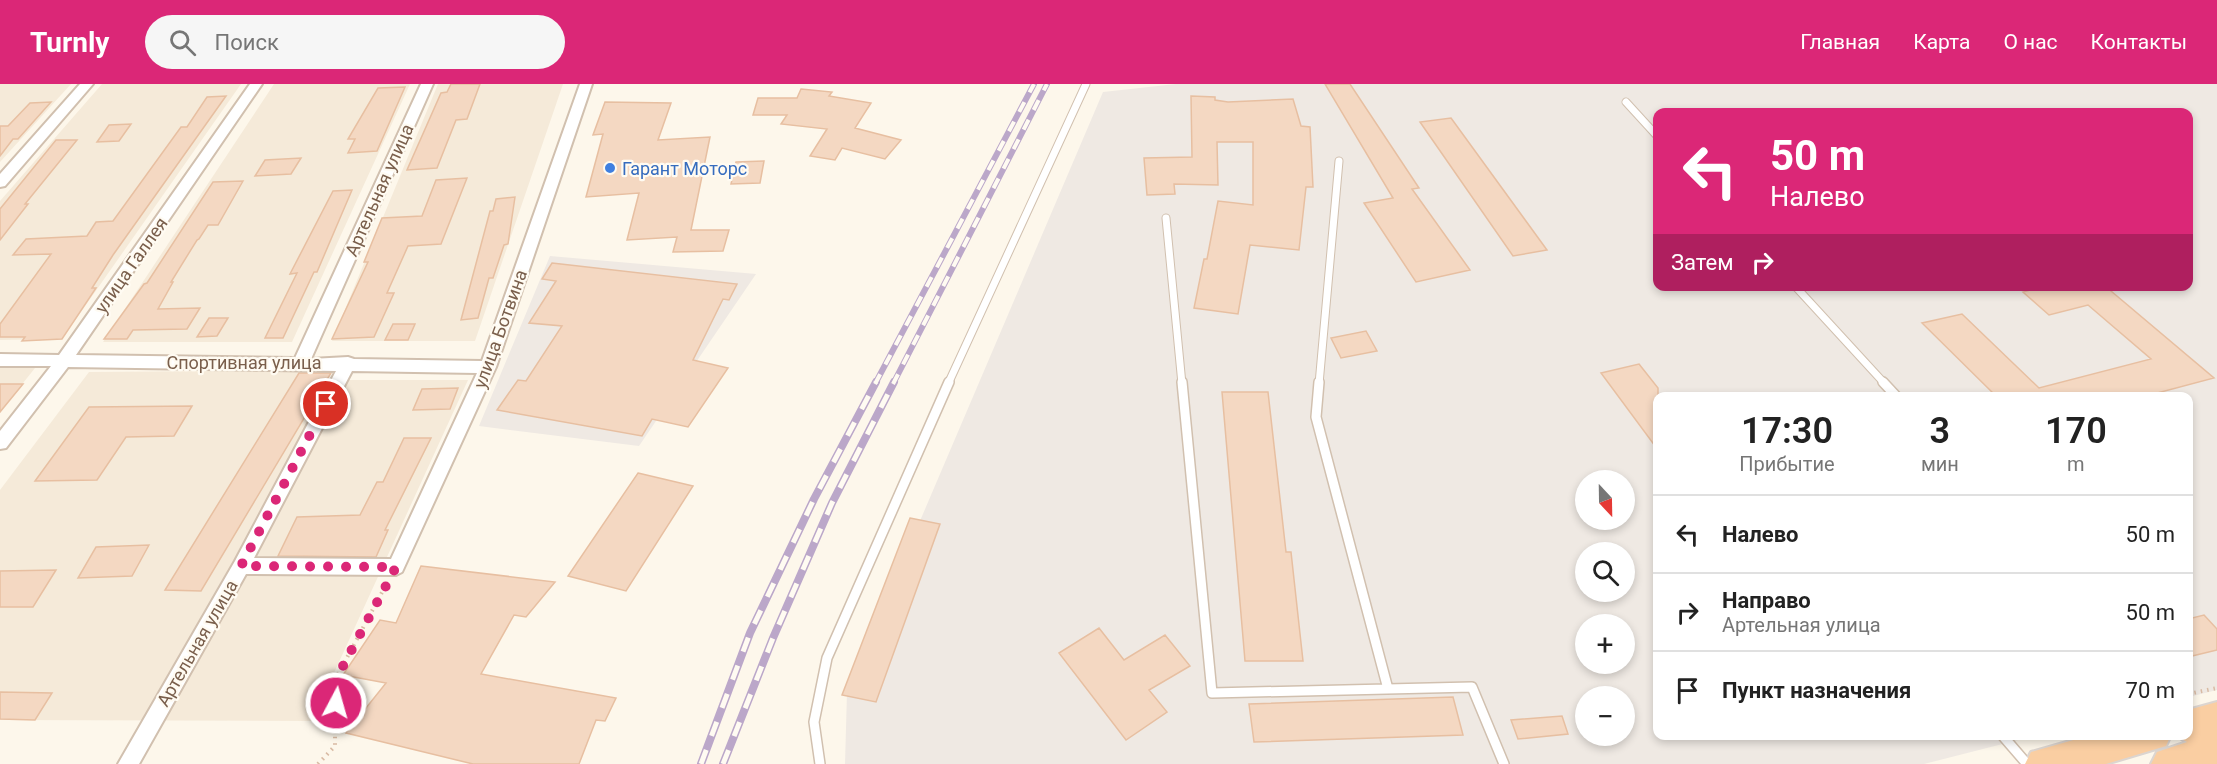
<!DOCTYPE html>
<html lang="ru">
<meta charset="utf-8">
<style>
body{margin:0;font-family:Roboto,sans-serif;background:#f6f6f6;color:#222;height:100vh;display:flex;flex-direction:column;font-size:22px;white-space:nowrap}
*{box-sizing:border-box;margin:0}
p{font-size:20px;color:#767676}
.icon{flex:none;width:33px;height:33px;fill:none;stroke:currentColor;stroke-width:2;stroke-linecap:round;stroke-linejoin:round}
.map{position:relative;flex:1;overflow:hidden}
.side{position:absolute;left:1653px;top:308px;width:540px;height:348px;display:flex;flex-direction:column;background:#fff;border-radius:12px;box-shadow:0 3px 9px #0003}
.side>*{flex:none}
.banner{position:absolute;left:1653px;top:24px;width:540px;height:183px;border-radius:12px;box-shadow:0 3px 9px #0003;background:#db2777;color:#fff;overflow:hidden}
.needle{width:39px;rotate:158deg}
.buttons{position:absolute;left:1575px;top:386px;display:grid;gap:12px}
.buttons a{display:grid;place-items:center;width:60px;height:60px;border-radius:50%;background:#fff;box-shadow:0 3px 9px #0003;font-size:30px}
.pin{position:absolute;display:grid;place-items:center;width:51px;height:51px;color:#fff;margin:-26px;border:3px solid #fff;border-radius:50%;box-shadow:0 2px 6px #0007}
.me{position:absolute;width:66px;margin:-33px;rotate:6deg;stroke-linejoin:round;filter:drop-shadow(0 0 4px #0008)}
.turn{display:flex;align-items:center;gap:21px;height:126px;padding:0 18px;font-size:27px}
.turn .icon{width:78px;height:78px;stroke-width:2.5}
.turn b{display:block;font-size:42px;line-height:51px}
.then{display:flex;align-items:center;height:57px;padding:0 18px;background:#0003;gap:12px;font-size:22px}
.eta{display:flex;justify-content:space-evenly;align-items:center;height:102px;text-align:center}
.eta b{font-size:36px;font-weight:600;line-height:42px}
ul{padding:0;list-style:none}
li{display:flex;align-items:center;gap:18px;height:78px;padding:0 18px;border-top:2px solid #e0e0e0}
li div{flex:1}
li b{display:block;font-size:22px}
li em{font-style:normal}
header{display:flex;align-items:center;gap:36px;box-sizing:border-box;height:84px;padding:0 30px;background:#db2777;color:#fff}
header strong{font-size:28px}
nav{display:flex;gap:33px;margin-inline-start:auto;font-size:21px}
.search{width:420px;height:54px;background:#f6f6f6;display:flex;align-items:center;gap:15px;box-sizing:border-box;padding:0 21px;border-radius:33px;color:#767676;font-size:22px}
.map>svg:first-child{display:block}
</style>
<header>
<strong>Turnly</strong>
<div class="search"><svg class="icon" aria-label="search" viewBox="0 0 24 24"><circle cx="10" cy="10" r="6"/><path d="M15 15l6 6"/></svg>Поиск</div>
<nav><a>Главная</a><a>Карта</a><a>О нас</a><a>Контакты</a></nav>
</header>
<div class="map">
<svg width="2217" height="680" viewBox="0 0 2217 680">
<rect width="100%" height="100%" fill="#fdf7eb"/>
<path fill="#f5ead9" d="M0,0H71L0,78Z
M102,0H241L62,255L0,256V117Z
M274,0H410L292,258H103Z
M438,0H563L475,257H332Z
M0,284H35L0,328Z
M332,286L327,296H468L312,637L0,636V406L89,288Z"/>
<path fill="#efe9e3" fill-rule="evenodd" d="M1176,0H2217V606L2189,613L2188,312H1658V651H2038L1924,680H845L847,608L1103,8ZM1658,28H2188V202H1658ZM1586,396H1624V435H1586ZM1586,468H1624V507H1586ZM1586,540H1624V579H1586ZM1586,612H1624V651H1586Z
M550,172L756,190L639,362L479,342Z"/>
<path fill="#f4d8c2" stroke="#e7bfa1" stroke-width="1.5" d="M451,0H480L467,35L456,36L437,84L407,86L441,9L447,8Z
M1325,0H1350L1419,104L1412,105L1470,186L1416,198L1364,119L1393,114Z
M405,3L377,67L348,69L355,55H348L378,4Z
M801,5L832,8L829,12L871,19L855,44L901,56L885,75L842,64L835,76L810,72L827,45L781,40L787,31H753L758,14H797Z
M226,12L113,171L92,204H96L62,255L22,257L25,253H0V240L51,170L13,171L26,155L87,152L96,138L113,137L181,43H187L207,13Z
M1191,12L1215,13V16L1228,18L1293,15L1301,42L1310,43L1313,103H1306L1299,166L1250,161L1238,230L1194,224L1204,175H1207L1218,117L1253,121V58H1217L1218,101L1174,100L1175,110L1147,111L1144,74L1192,73Z
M51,18L18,55H13L0,72V42H8L30,19Z
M605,18L671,19L658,56L710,53L691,146H729L723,167L673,168L677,153L627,156L639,109L586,113L603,50L593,51Z
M1451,34L1547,166L1513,172L1420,38Z
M131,40L119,57L97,58L109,41Z
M56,56H77L25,120H28L0,156V125Z
M301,74L291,90L255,92L265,76Z
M764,77L760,99L731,100L736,78Z
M467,94L441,160L408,162L387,209H394L374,253L332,255L368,178H364L382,134L422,132L436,96Z
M243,97L218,141H208L199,155L197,156L171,198H173L158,225L200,224L187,245L133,246L127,255H104L144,200L147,199L213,98Z
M352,106L317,188H314L283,254H265L297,189L290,190L333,107Z
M515,113L508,160L504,161L493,194H489L478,234L461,236L490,127H493L496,115Z
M552,179L737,200L729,216L723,215L693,276L728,284L688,343L652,335L642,352L497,326L518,296L526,297L562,242L529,239L556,197L542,195Z
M2045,202H2105L2214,294L2146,312H1996L1922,239L1962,230L2039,304L2151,275L2088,221L2049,231L2023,208Z
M209,234H228L217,252L197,253Z
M393,240H415L408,256H385Z
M1366,247L1377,267L1341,274L1331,254Z
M1639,280L1658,304V366L1601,289Z
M299,289H331L201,507L165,506Z
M0,300H23L0,328Z
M458,304L450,325L413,326L422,305Z
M1222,308H1268L1286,468H1291L1303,577H1245Z
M192,322L174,352L126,353L97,396L35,397L89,323Z
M404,354H431L385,446H388L376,473L278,472L297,433L360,431L377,398H383Z
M638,389L693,402L626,507L568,492Z
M910,434L940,440L876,618L842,611Z
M149,461L132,492L78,494L96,463Z
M421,482L555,498L526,533L514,531L481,590L616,614L605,637L596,636L579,680H473L346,649L386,599L343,591L380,536L396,539Z
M56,486L33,523H0V487Z
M2204,531L2217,545V566L2188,573V535Z
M1099,544L1124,576L1165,551L1190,582L1149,606L1167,628L1126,656L1059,569Z
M0,608L52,609L35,636L0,635Z
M1453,613L1463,651L1254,658L1249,620Z
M1562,632L1568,650L1518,655L1511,636Z"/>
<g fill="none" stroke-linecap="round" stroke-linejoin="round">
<g stroke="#d1c0af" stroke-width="9">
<path id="service-far1" d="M1626,18L1658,53
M1166,134L1182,300
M1795,202L1885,300
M948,300L1086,0
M1319,300L1339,77"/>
</g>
<g stroke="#d1c0af" stroke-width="12">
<path id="service" d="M1182,298L1212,609L1472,603L1504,680
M1319,298L1316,333L1388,605
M1883,298L1896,312
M2002,651L2027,680
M820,680L814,638L827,574L949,298"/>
</g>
<g stroke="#d1c0af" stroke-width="4">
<path id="minor" d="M80,0H93L5,102L0,103V90Z
M250,0H262L76,271L295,274L421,0H433L311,275L348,273L354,275L482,277L580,0H592L496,283L402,488L396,491L246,490L139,680H118L235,477L336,287L68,283L6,364L0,365V347L51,282H0V270L59,271ZM352,287L477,289L391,475L254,474Z"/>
</g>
<g stroke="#dcd5d0" stroke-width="4">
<path id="trunk" d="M2217,618V680H2151L2157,668L2187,658L2175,651H2188V626Z
M2091,651H2171L2166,662L2106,680H2025L2031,668Z"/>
</g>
<path stroke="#d9bba4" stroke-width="4" stroke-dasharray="1.5 5" stroke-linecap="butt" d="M2188,610L2217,604
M318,680L335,662V596L387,499"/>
<use href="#service-far1" stroke="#fff" stroke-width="7"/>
<use href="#service" stroke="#fff" stroke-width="9"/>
<use href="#minor" fill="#fff" fill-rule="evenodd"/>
<use href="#trunk" fill="#facea2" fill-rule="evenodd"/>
<g stroke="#bba7c9" stroke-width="6">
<path id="rail-far1" d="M875,300L1034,0
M893,300L1047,0"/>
</g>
<g stroke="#bba7c9" stroke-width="8">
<path id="rail" d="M701,680L750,549L814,415L876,298
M723,680L773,554L832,419L894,298"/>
</g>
<use href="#rail-far1" stroke="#fffbf2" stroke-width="4" stroke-dasharray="11" stroke-linecap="butt"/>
<use href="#rail" stroke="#fffbf2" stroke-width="5" stroke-dasharray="15" stroke-linecap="butt"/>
</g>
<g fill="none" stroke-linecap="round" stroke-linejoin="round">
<path stroke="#db2777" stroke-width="10" stroke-dasharray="0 18" d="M326,320L241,482L396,483L335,597L336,619"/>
</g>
<circle fill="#3f7fe0" stroke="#fffbf2" stroke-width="2" cx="610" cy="84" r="6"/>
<g text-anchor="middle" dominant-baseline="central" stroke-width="4.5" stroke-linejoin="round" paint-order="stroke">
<g font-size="18" fill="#366cbe" stroke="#fffbf2" text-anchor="start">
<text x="622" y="84">Гарант Моторс</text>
</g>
<g font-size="18" fill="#7a5f4c" stroke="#fffbf2">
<text transform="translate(379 106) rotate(-66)">Артельная улица</text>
<text transform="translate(131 181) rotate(-55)">улица Галлея</text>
<text transform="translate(500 245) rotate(-70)">улица Ботвина</text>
<text x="244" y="278">Спортивная улица</text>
<text transform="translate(197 559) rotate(-60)">Артельная улица</text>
</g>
</g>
</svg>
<div class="buttons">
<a><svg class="needle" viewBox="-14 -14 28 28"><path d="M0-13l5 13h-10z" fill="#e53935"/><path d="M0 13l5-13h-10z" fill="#767676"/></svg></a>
<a><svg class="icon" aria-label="search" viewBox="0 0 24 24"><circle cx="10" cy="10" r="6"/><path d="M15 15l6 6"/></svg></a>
<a>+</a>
<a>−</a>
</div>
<div class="pin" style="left:326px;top:320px;background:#d93025"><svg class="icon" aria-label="arrive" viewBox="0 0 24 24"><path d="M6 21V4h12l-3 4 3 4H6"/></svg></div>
<svg class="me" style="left:336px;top:619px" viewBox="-20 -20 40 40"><circle r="17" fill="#db2777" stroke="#fff" stroke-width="3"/><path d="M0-11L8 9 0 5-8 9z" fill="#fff"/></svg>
<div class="banner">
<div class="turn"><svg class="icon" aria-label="left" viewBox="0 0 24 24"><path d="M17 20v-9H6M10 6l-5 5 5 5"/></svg><div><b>50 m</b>Налево</div></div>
<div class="then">Затем<svg class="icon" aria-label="right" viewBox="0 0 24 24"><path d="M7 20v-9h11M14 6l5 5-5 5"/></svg></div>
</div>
<section class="side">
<div class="eta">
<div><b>17:30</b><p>Прибытие</p></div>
<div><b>3</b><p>мин</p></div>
<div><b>170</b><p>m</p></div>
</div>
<ul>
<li><svg class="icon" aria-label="left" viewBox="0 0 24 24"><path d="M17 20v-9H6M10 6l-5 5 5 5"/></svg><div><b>Налево</b></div><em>50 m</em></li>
<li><svg class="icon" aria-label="right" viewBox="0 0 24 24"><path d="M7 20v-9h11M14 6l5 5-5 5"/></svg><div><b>Направо</b><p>Артельная улица</p></div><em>50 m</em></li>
<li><svg class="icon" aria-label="arrive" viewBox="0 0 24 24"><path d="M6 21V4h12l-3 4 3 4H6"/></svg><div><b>Пункт назначения</b></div><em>70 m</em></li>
</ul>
</section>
</div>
